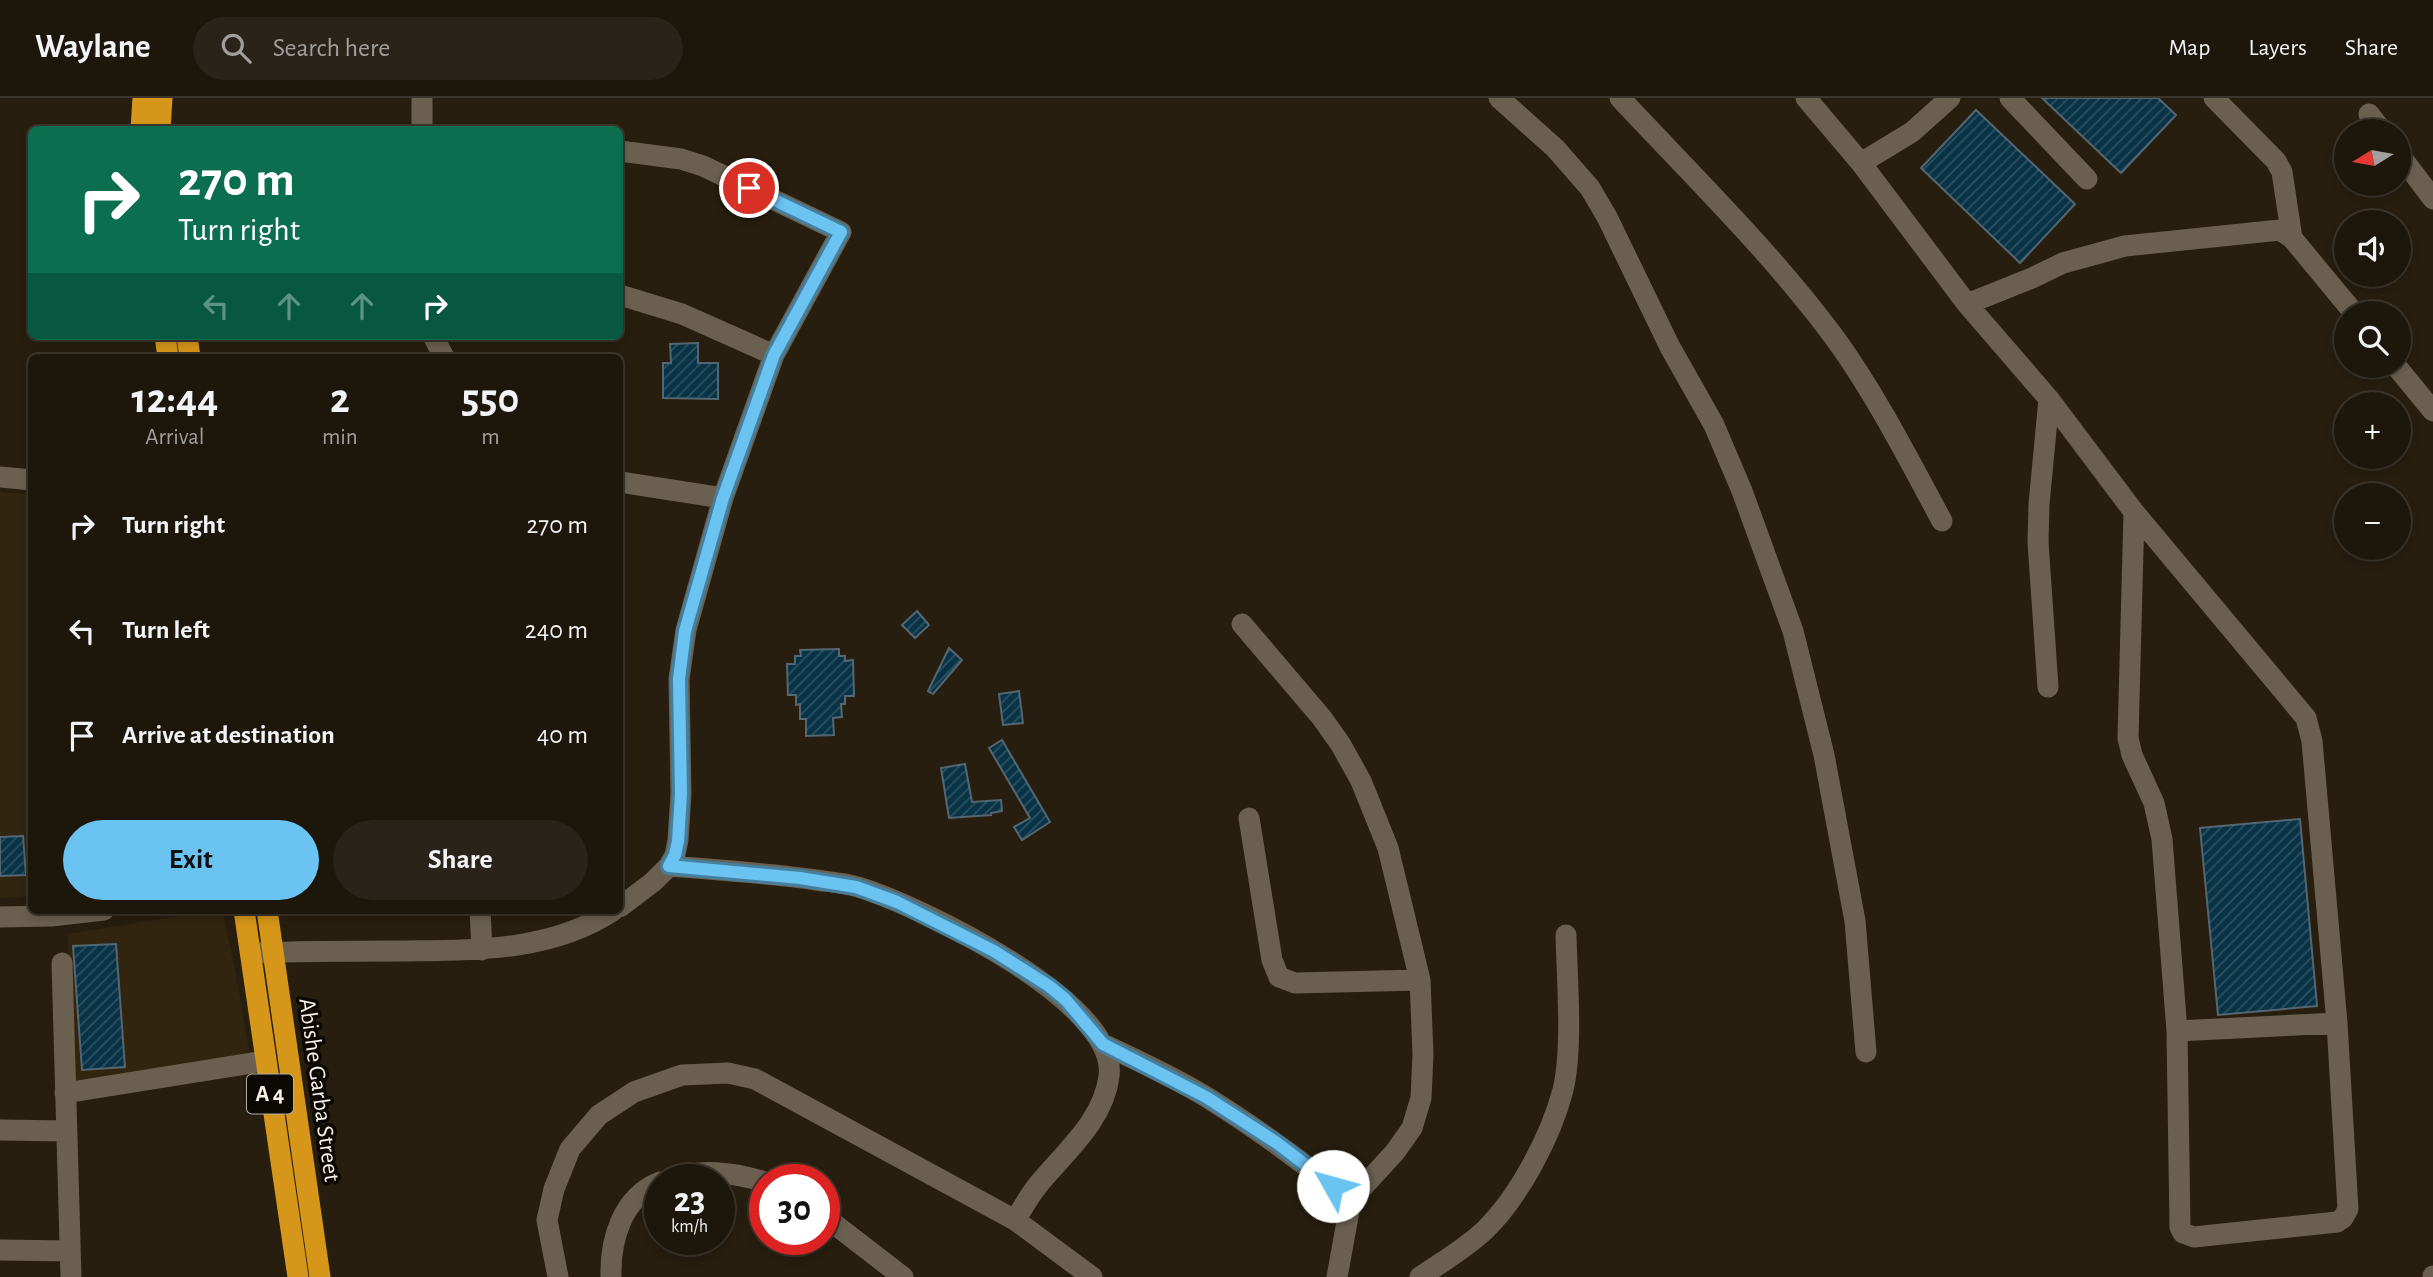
<!DOCTYPE html>
<meta charset="utf-8">
<style>
body{margin:0;font-family:"Alegreya Sans",sans-serif;background:#2a2319;color:#f1f3f6;height:100vh;display:flex;flex-direction:column;font-size:26px;white-space:nowrap}
*{box-sizing:border-box;margin:0}
p{font-size:23px;color:#a09f9d}
.icon{flex:none;width:38px;height:38px;fill:none;stroke:currentColor;stroke-width:2;stroke-linecap:round;stroke-linejoin:round}
.map{position:relative;flex:1;overflow:hidden}
.panel{position:absolute;left:28px;top:256px;width:595px;height:560px;display:flex;flex-direction:column;background:#1d160b;border-radius:10px;box-shadow:0 4px 10px #0003,0 0 0 2px #3b352c}
.panel>*{flex:none}
.top-card{position:absolute;left:28px;top:28px;width:595px;height:214px;border-radius:10px;box-shadow:0 4px 10px #0003,0 0 0 2px #3b352c;background:#0b6e4f;color:#fff;overflow:hidden}
.needle{width:46px;rotate:259deg}
.controls{position:absolute;left:2334px;top:21px;display:grid;gap:14px}
.controls a{display:grid;place-items:center;width:77px;height:77px;border-radius:50%;background:#1d160b;box-shadow:0 4px 10px #0003,0 0 0 2px #3b352c;font-size:35px}
.speed{position:absolute;left:644px;top:1066px;display:flex;gap:14px;font-size:35px;font-weight:700;text-align:center}
.speed>*{display:grid;place-content:center;width:91px;height:91px;border-radius:50%;background:#1d160b;box-shadow:0 4px 10px #0003,0 0 0 2px #3b352c;line-height:1}
.speed small{font-size:18px;font-weight:400}
.speed .limit{border:10px solid #d22;background:#fff;color:#111}
.pin{position:absolute;display:grid;place-items:center;width:60px;height:60px;color:#fff;margin:-30px;border:4px solid #fff;border-radius:50%;box-shadow:0 2px 7px #0007}
.me{position:absolute;width:77px;margin:-38px;rotate:308deg;stroke-linejoin:round;filter:drop-shadow(0 0 5px #0008)}
.turn{display:flex;align-items:center;gap:24px;height:147px;padding:0 35px;font-size:32px}
.turn .icon{width:91px;height:91px;stroke-width:2.5}
.turn b{display:block;font-size:49px;line-height:60px}
.lanes{display:flex;align-items:center;height:66px;padding:0 35px;background:#0003;justify-content:center;gap:35px;direction:ltr}
.lanes .off{opacity:.35}
.eta{display:flex;justify-content:space-evenly;align-items:center;height:119px;text-align:center}
.eta b{font-size:42px;font-weight:700;line-height:49px}
.action{display:flex;gap:14px;margin-top:auto;padding:14px 35px}
.action a{flex:1;height:80px;border-radius:42px;background:#6bc3f2;color:#111;font-size:28px;font-weight:700;line-height:80px;text-align:center}
.action a+a{background:#2a2319;color:#f1f3f6}
ul{padding:0;list-style:none}
li{display:flex;align-items:center;gap:21px;height:105px;padding:0 35px}
li div{flex:1}
li b{display:block;font-size:26px}
li em{font-style:normal}
header{display:flex;align-items:center;gap:42px;box-sizing:border-box;height:98px;padding:0 35px;background:#1d160b;border-bottom:2px solid #3b352c}
header strong{font-size:33px}
nav{display:flex;gap:38px;margin-inline-start:auto;font-size:24px}
.search{width:490px;height:63px;background:#2a2319;display:flex;align-items:center;gap:18px;box-sizing:border-box;padding:0 24px;border-radius:38px;color:#a09f9d;font-size:26px}
.map>svg:first-child{display:block}
</style>
<header>
<strong>Waylane</strong>
<div class="search"><svg class="icon" aria-label="search" viewBox="0 0 24 24"><circle cx="10" cy="10" r="6"/><path d="M15 15l6 6"/></svg>Search here</div>
<nav><a>Map</a><a>Layers</a><a>Share</a></nav>
</header>
<div class="map">
<svg width="2433" height="1179" viewBox="0 0 2433 1179">
<defs>
<pattern id="building-hatch" width="6" height="6" patternUnits="userSpaceOnUse" patternTransform="scale(1.75)"><rect width="6" height="6" fill="#083346"/><path d="M-1 1l2-2M0 6l6-6M5 7l2-2" fill="none" stroke="#2d5161"/></pattern>
</defs>
<rect width="100%" height="100%" fill="#271e0f"/>
<path fill="#322510" d="M0,394L32,396L31,798L0,800Z
M216,812H222L236,877L250,958L72,984L68,836Z"/>
<path fill="url(#building-hatch)" stroke="#536671" stroke-width="2" d="M2042,0H2158L2176,17L2121,75Z
M1976,12L2075,106L2020,165L1921,70Z
M698,245V265H718V301L663,300V265H671L670,246Z
M917,513L929,527L915,540L902,527Z
M949,550L962,562L933,596L928,593Z
M839,551V558H845V563L853,562L854,598H845V606H841L842,619L833,620L834,637L806,638V621H800V606L796,607V597H788L787,566H795V558H801L800,552Z
M1019,593L1023,625L1003,627L999,596Z
M1002,642L1050,724L1022,742L1014,729L1030,720L989,650Z
M965,666L972,704L1001,702L1002,713L991,715V717L949,720L941,670Z
M2300,721L2317,908L2218,917L2200,730Z
M23,738L26,777L0,778V739Z
M116,846L125,969L82,972L73,848Z"/>
<g fill="none" stroke-linecap="round" stroke-linejoin="round">
<path stroke="#6b6050" stroke-width="21" d="M1499,0L1555,50L1590,90L1607,119L1670,249L1714,327L1742,393L1793,533L1824,657L1855,823L1866,954
M1620,0C1693,78 1774,157 1837,243C1877,299 1909,362 1942,423
M1806,0L1861,65L1967,206L2049,301L2134,414L2306,620L2312,643L2337,925L2348,1111L2343,1120L2337,1124L2194,1139L2183,1135L2180,1129L2177,933L2162,741L2154,705L2132,657L2128,640L2134,414
M2010,0L2087,81
M2214,0L2276,63L2282,74L2292,140
M2369,16L2382,33
M422,32V0
M620,53L681,61L703,68L841,134L774,257L723,400L686,532L679,581L681,696L678,742L675,757L669,768L653,784L620,809
M2399,56L2433,101
M1861,65L1912,34L1950,0
M620,197L682,216L774,257
M1967,206L2032,180L2063,165L2125,148L2280,132L2292,140L2354,215
M433,238L444,259
M2396,268L2433,313
M0,379L32,382
M620,384L723,400
M1242,526L1322,620L1341,647L1361,683L1388,750L1420,882L1423,956L1421,1000L1412,1030L1395,1054L1351,1102L1337,1179
M2048,589L2038,444L2039,406L2049,301
M1249,720L1272,862L1279,879L1295,885L1420,882
M669,768C718,772 767,775 816,782C830,784 845,785 858,789C918,807 1119,904 1109,978C1104,1022 1065,1054 1038,1087C1029,1098 1023,1110 1015,1122
M480,812L482,852
M0,819L51,818L104,812
M255,855C305,853 355,853 406,853C477,852 553,853 614,812
M62,865L71,1179
M2177,933L2337,925
M1103,946C1138,963 1174,979 1208,1000C1258,1031 1304,1066 1351,1102
M65,995L264,963
M0,1032L66,1033
M668,1082C701,1070 732,1074 765,1084
M824,1118L903,1179
M0,1152L70,1153
M558,1179L547,1122L554,1091L570,1051L599,1017L634,994L682,977L728,975L755,981L1015,1122L1092,1179
M611,1179C610,1142 622,1099 660,1084
M1420,1179C1442,1164 1466,1150 1485,1132C1519,1099 1551,1038 1563,992C1573,950 1567,882 1566,837
M2433,1179V1178"/>
<path stroke="#d59619" stroke-width="21" d="M141,32L143,0
M160,32L162,0
M165,238L168,259
M187,238L190,259
M244,812L298,1179
M267,812L320,1179"/>
</g>
<g fill="none" stroke-linecap="round" stroke-linejoin="round">
<g stroke="#467f9d" stroke-width="18">
<path id="route" d="M749,90L841,134L774,257L723,400L685,533L679,581L681,696L678,743L675,757L669,768L800,780L856,789L897,804L994,853L1049,888L1065,901L1103,946L1206,999L1277,1045L1333,1088"/>
</g>
<use href="#route" stroke="#6bc3f2" stroke-width="12"/>
</g>
<g text-anchor="middle" dominant-baseline="central" stroke-width="7" stroke-linejoin="round" paint-order="stroke">
<rect fill="#0c0804" stroke="#b1aca4" stroke-width="2" x="247" y="976.5" width="46" height="39" rx="5"/>
<g font-size="23" font-weight="bold" fill="#f8f2e8">
<text x="270" y="996">A 4</text>
</g>
<g font-size="24" fill="#f8f2e8" stroke="#0c0804">
<text transform="translate(319 992) rotate(82)">Abishe Garba Street</text>
</g>
</g>
</svg>
<div class="controls">
<a><svg class="needle" viewBox="-14 -14 28 28"><path d="M0-13l5 13h-10z" fill="#e53935"/><path d="M0 13l5-13h-10z" fill="#a09f9d"/></svg></a>
<a><svg class="icon" aria-label="sound" viewBox="0 0 24 24"><path d="M4 9h4l5-4v14l-5-4H4zM17 9q2 3 0 6"/></svg></a>
<a><svg class="icon" aria-label="search" viewBox="0 0 24 24"><circle cx="10" cy="10" r="6"/><path d="M15 15l6 6"/></svg></a>
<a>+</a>
<a>−</a>
</div>
<div class="speed"><div>23<small>km/h</small></div><div class="limit">30</div></div>
<div class="pin" style="left:749px;top:90px;background:#d93025"><svg class="icon" aria-label="arrive" viewBox="0 0 24 24"><path d="M6 21V4h12l-3 4 3 4H6"/></svg></div>
<svg class="me" style="left:1333px;top:1088px" viewBox="-20 -20 40 40"><circle r="19" fill="#fff"/><path d="M0-13L10 11 0 6-10 11z" fill="#6bc3f2"/></svg>
<div class="top-card">
<div class="turn"><svg class="icon" aria-label="right" viewBox="0 0 24 24"><path d="M7 20v-9h11M14 6l5 5-5 5"/></svg><div><b>270 m</b>Turn right</div></div>
<div class="lanes"><svg class="icon off" aria-label="left" viewBox="0 0 24 24"><path d="M17 20v-9H6M10 6l-5 5 5 5"/></svg><svg class="icon off" aria-label="ahead" viewBox="0 0 24 24"><path d="M12 20V5M6 11l6-6 6 6"/></svg><svg class="icon off" aria-label="ahead" viewBox="0 0 24 24"><path d="M12 20V5M6 11l6-6 6 6"/></svg><svg class="icon" aria-label="right" viewBox="0 0 24 24"><path d="M7 20v-9h11M14 6l5 5-5 5"/></svg></div>
</div>
<section class="panel">
<div class="eta">
<div><b>12:44</b><p>Arrival</p></div>
<div><b>2</b><p>min</p></div>
<div><b>550</b><p>m</p></div>
</div>
<ul>
<li><svg class="icon" aria-label="right" viewBox="0 0 24 24"><path d="M7 20v-9h11M14 6l5 5-5 5"/></svg><div><b>Turn right</b></div><em>270 m</em></li>
<li><svg class="icon" aria-label="left" viewBox="0 0 24 24"><path d="M17 20v-9H6M10 6l-5 5 5 5"/></svg><div><b>Turn left</b></div><em>240 m</em></li>
<li><svg class="icon" aria-label="arrive" viewBox="0 0 24 24"><path d="M6 21V4h12l-3 4 3 4H6"/></svg><div><b>Arrive at destination</b></div><em>40 m</em></li>
</ul>
<div class="action"><a>Exit</a><a>Share</a></div>
</section>
</div>
